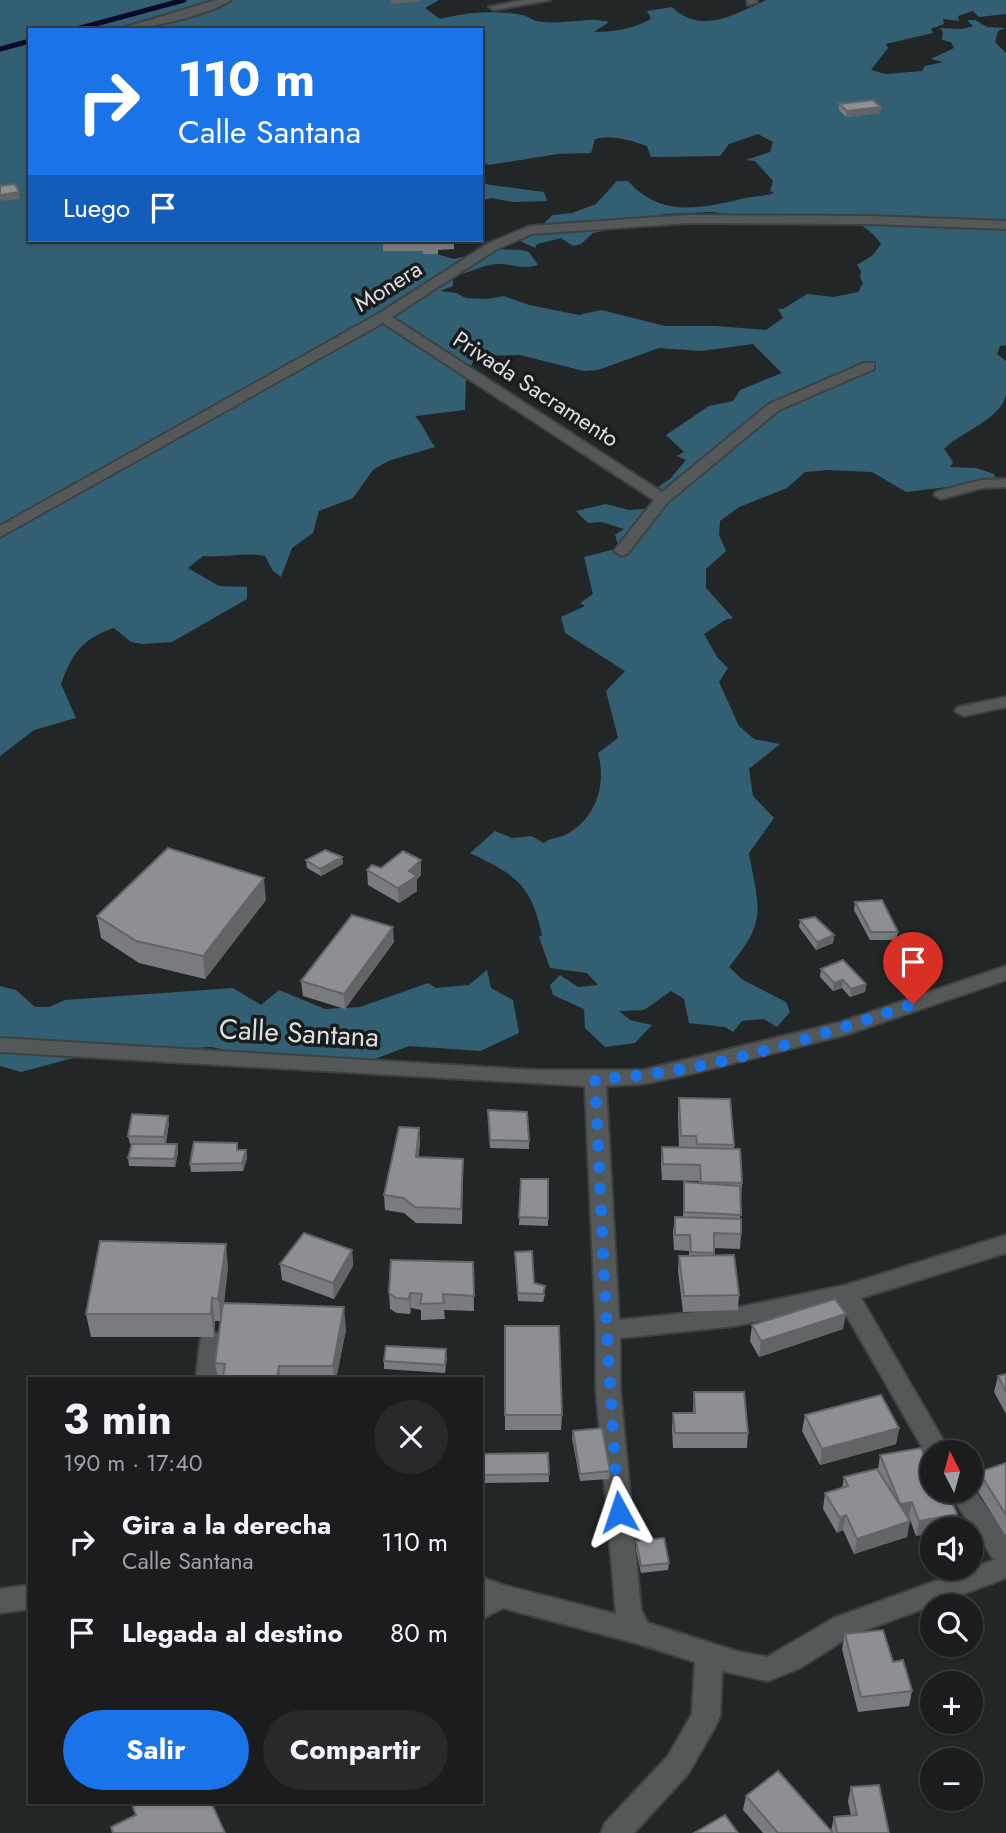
<!DOCTYPE html>
<html lang="es">
<meta charset="utf-8">
<style>
body{margin:0;font-family:Jost,sans-serif;background:#27292a;color:#f1f3f6;height:100vh;display:flex;flex-direction:column;font-size:26px;white-space:nowrap}
*{box-sizing:border-box;margin:0}
p{font-size:23px;color:#9fa1a4}
.icon{flex:none;width:38px;height:38px;fill:none;stroke:currentColor;stroke-width:2;stroke-linecap:round;stroke-linejoin:round}
.map{position:relative;flex:1;overflow:hidden}
.panel{position:absolute;left:28px;top:1377px;width:455px;height:427px;display:flex;flex-direction:column;background:#1a1c1d;border-radius:0px;box-shadow:0 2px 5px #0004,0 0 0 2px #383a3b}
.panel>*{flex:none}
.banner{position:absolute;left:28px;top:28px;width:455px;height:214px;border-radius:0px;box-shadow:0 2px 5px #0004,0 0 0 2px #383a3b;background:#1a73e8;color:#fff;overflow:hidden}
.needle{width:46px;rotate:354deg}
.tools{position:absolute;left:920px;top:1440px;display:grid;gap:14px}
.tools a{display:grid;place-items:center;width:63px;height:63px;border-radius:50%;background:#1a1c1d;box-shadow:0 2px 5px #0004,0 0 0 2px #383a3b;font-size:35px}
.pin{position:absolute;display:grid;place-items:center;width:60px;height:60px;color:#fff;margin:-72px -30px;border-radius:50% 50% 50% 0;rotate:-45deg;box-shadow:0 0 7px #0007}
.pin .icon{rotate:45deg}
.me{position:absolute;width:77px;margin:-38px;rotate:355deg;stroke-linejoin:round;filter:drop-shadow(0 0 5px #0008)}
.turn{display:flex;align-items:center;gap:24px;height:147px;padding:0 35px;font-size:32px}
.turn .icon{width:91px;height:91px;stroke-width:2.5}
.turn b{display:block;font-size:49px;line-height:60px}
.then{display:flex;align-items:center;height:66px;padding:0 35px;background:#0003;gap:14px;font-size:26px}
.round{display:grid;place-items:center;flex:none;width:74px;height:74px;border-radius:37px;background:#27292a}
.summary{display:flex;align-items:center;justify-content:space-between;height:119px;padding:0 35px}
h1{font-size:42px;font-weight:700;line-height:52px}
.button{display:flex;gap:14px;margin-top:auto;padding:14px 35px}
.button a{flex:1;height:80px;border-radius:42px;background:#1a73e8;color:#fff;font-size:28px;font-weight:700;line-height:80px;text-align:center}
.button a+a{background:#27292a;color:#f1f3f6}
ul{padding:0;list-style:none}
li{display:flex;align-items:center;gap:21px;height:91px;padding:0 35px}
li div{flex:1}
li b{display:block;font-size:26px}
li em{font-style:normal}
.map>svg:first-child{display:block}
</style>
<div class="map">
<svg width="1006" height="1833" viewBox="0 0 1006 1833">
<rect width="100%" height="100%" fill="#232627"/>
<path fill="#326072" fill-rule="evenodd" d="M0,0H439L425,8L440,19C466,12 496,10 522,15C528,16 532,20 537,21C561,26 586,16 609,22L594,32C614,32 633,29 651,19L647,11L672,7C701,36 737,13 766,0H1006V14L979,17L973,11L958,16L959,21L943,19L944,24L931,29L933,33L886,44L888,48L871,70L886,74L922,71L925,66L943,62L931,59L954,48L951,42L942,40L943,32L940,28L962,29L973,26L967,20H975L987,27L1005,28L998,31L995,42L1006,53V345L1000,346L997,354L1006,361C1006,371 1006,385 1006,395C1000,420 962,431 944,449L953,462L950,467L976,468L994,474L996,479L981,483L906,492L872,472L829,470L805,472L787,488L739,507L720,521L719,535L726,551L706,569V588L733,618L725,620L704,634L717,657L728,668L719,682L739,726L754,739L780,744L749,769L753,796L774,818L749,853C759,911 768,919 729,967L743,980L786,1002L790,1012L777,1027L764,1019L742,1021L733,1032L725,1027L689,1023L684,999L671,991L644,1010L619,1011L630,1020L652,1025L635,1043L605,1047L585,1028L584,1009L553,995L550,985L560,975L578,987L598,985L587,973L550,968L539,937L542,935C531,884 516,875 470,853L495,831L512,838L531,836L544,843C552,837 561,838 569,833C598,815 606,783 598,753L618,738L606,691L625,671L565,633L561,617L585,606L580,603L593,594L584,557L619,548L615,535L624,529L602,522L588,523L576,511L606,504L629,510L644,509L652,501L649,493L670,479L686,460L677,456L684,452L666,435L709,406L733,401L740,390L782,373L753,344L701,351L659,348L598,370L584,371L520,355L475,356L466,380L465,410L415,416C424,426 427,436 435,447L388,461L373,470L353,498L319,511L313,533L292,548L281,577L273,571L265,556C245,552 224,558 203,556L188,568L219,586L247,587V599L172,642L143,644L131,642L114,628C81,639 72,654 61,684L76,718L34,730L0,756ZM30,30H481V162L489,165L557,154L591,153L595,139C614,135 629,140 647,146L651,157L720,156L729,144L758,134L773,142L770,152L746,160L755,161L773,181L770,191L774,193C762,197 753,196 741,199C699,209 660,217 628,181H617L596,204L572,213L553,215L529,236L518,240L535,248L537,244L561,238L573,246L581,244L593,233L623,227L647,217L666,214L712,212L793,224L796,218C828,208 862,217 881,244L873,255L857,265L861,271L860,278L863,283L858,292L834,297L807,294L783,309H778L783,318L766,330L715,326H665L601,310L579,315L529,305L504,296L487,299L466,298L456,293L440,291L453,286V276C468,274 484,264 498,264C513,264 522,270 538,265L529,252L521,250L496,249L454,259L388,240H30Z
M481,182L490,185L544,192L547,201L513,202L491,198L481,201Z
M487,970L491,988L513,1000L519,1033L480,1051L409,1046L367,1062L326,1057H263L211,1047L88,1054L21,1072L0,1066V986L16,990L35,1007H49L65,1000L233,988L261,1005L279,990L325,1009L360,1007L428,983L436,988L469,985Z"/>
<g fill="none" stroke-linecap="round" stroke-linejoin="round">
<path stroke="#0a0926" stroke-width="5" d="M73,30L184,0
M0,49L30,41"/>
<g stroke="#3e4142" stroke-width="4">
<path id="minor" d="M216,0H231C210,15 143,30 116,30Z
M523,0H550L494,10L489,7Z
M747,0H757V3L748,5Z
M688,215L870,216L1006,221V229L870,224L688,223L532,234L497,249L392,317L662,492L769,404L864,363H874V369L779,410L668,502L627,554L622,556L614,551L654,500L383,323L0,537V526L378,314L489,243L530,226Z
M1006,479V487L982,488L941,499L934,495L936,492L981,480Z
M1006,697V707L964,716L955,711L958,707Z
M1006,966V980L845,1035L691,1074L643,1084L606,1086L619,1320L735,1308L846,1285L1006,1235V1253L861,1298L950,1452H933V1461L929,1459L840,1304L735,1326L620,1338V1388L641,1610L648,1623L736,1651L767,1657L834,1618L994,1560L948,1491H971V1485L1006,1535V1578L852,1635L800,1668L768,1681L722,1671L720,1716L716,1725L688,1774L634,1833H601L605,1823L668,1756L692,1714L695,1662L639,1644L503,1608L481,1619V1577L503,1585L616,1614L596,1388V1330L585,1086L0,1052V1038L534,1070H643L841,1022Z
M212,1332L220,1334L224,1341L220,1379H196L200,1341L204,1334Z
M30,1585V1609L0,1613V1589Z"/>
</g>
<use href="#minor" fill="#555859" fill-rule="evenodd"/>
</g>
<path fill="#797b7e" d="M839,104L881,107L880,113L846,117L839,110Z
M383,240H454V249L438,250V254H423V251H383Z
M342,857L343,864L321,876L307,868L306,860Z
M381,868L421,875L417,879V891L399,903L368,885L367,870Z
M266,900L205,979L139,963L101,938L97,916Z
M855,902L898,932L896,940H870L854,910Z
M800,920L834,935L833,943L816,950L799,927Z
M394,942L345,1009L303,996L301,981Z
M821,969L866,984L865,992L850,997L842,988L833,991L820,977Z
M679,1098L734,1145V1149L742,1183L740,1219L741,1234L740,1249L714,1248V1255L739,1295L738,1310L683,1312L678,1271L679,1256H689V1251L674,1250L673,1232L675,1217H683L684,1182L699,1183V1181L662,1180L661,1163L662,1147L679,1148L678,1114Z
M488,1118L529,1141V1149L490,1148Z
M169,1123L166,1144H177L178,1152L175,1167L129,1166L128,1158L131,1144H130L128,1136Z
M419,1128L420,1143L418,1157L463,1174L462,1224L416,1223L404,1213L385,1210L384,1195Z
M237,1150H246L247,1158L243,1171L191,1172L190,1164Z
M521,1179H548V1226L519,1225Z
M352,1250L353,1266L334,1299L282,1280L280,1264Z
M515,1260L545,1294L543,1302L518,1301Z
M473,1262L474,1311L444,1310L445,1319L421,1320V1310L411,1308L410,1314L397,1313L390,1309L389,1293Z
M228,1267L224,1303L346,1330L336,1379H218L215,1363L221,1321H215L214,1337H91L86,1314Z
M752,1325L843,1329L759,1357L750,1341Z
M505,1326L562,1415L561,1430H505Z
M447,1357L445,1373L384,1369V1361Z
M1006,1374V1414L994,1392L998,1376Z
M694,1392L748,1433L747,1448H673L672,1429L673,1413H693Z
M805,1415L899,1428L896,1444L820,1465L802,1431Z
M573,1431L610,1471L609,1479L580,1481L572,1438Z
M548,1453L549,1482L484,1483V1454Z
M880,1455L953,1529L933,1530L916,1536L909,1517H908L907,1537L854,1554L843,1530L837,1533L823,1509L825,1493L842,1488L844,1477L878,1469Z
M1006,1463V1534L1005,1535L976,1488L979,1472Z
M636,1541L669,1563L668,1570L641,1573L636,1549Z
M845,1634L893,1662L912,1691L909,1706L858,1712L842,1649Z
M851,1787L889,1833H763L743,1810L746,1796L831,1831L834,1817L851,1816L848,1801Z"/>
<path fill="#636466" d="M390,0H420V1L391,4Z
M881,107L880,113L846,117L847,111Z
M19,192L20,199L0,201V195Z
M342,857L343,864L321,876L320,869Z
M421,860V875L417,879V891L399,903L398,888L409,871Z
M264,878L266,900L205,979L203,956Z
M393,927L394,942L345,1009L344,994Z
M834,935L833,943L816,950L817,942Z
M843,980L842,988L833,991L834,983Z
M866,984L865,992L850,997L851,989Z
M168,1116L169,1123L165,1145L164,1137Z
M419,1128L420,1143L417,1173L416,1157Z
M177,1144L178,1152L175,1167L174,1159Z
M246,1150L247,1158L243,1171L242,1163Z
M226,1244L228,1267L221,1321L218,1299Z
M352,1250L353,1266L334,1299L333,1283Z
M410,1293L411,1308L410,1314L409,1299Z
M212,1298L215,1321L214,1337L211,1314Z
M344,1307L346,1330L336,1379H334L333,1366Z
M846,1314L843,1329L759,1357L761,1341Z
M279,1366L280,1379H277Z
M899,1428L896,1444L820,1465L822,1449Z
M912,1502L909,1517L897,1519L900,1504Z
M957,1514L953,1529L933,1530V1533L916,1536L919,1521Z
M846,1515L843,1530L837,1533L840,1518Z
M910,1521L907,1537L854,1554L857,1539Z"/>
<path fill="#8d8f92" stroke="#636466" stroke-width="2" d="M873,100L881,107L847,111L839,104Z
M15,184L19,192L0,195V186Z
M422,240H438V242H423Z
M168,848L264,878L203,956L136,941L97,916Z
M325,850L342,857L320,869L306,860Z
M403,851L421,860L409,871L417,876L398,888L367,870L372,865L381,868Z
M882,900L898,932H871L855,902Z
M352,915L393,927L344,994L301,981Z
M815,917L834,935L817,942L800,920Z
M843,960L866,984L851,989L843,980L834,983L821,969Z
M679,1098L730,1099L734,1145L697,1144L696,1136H681Z
M488,1110L527,1112L529,1141L490,1140Z
M132,1114L168,1116L164,1137L128,1136Z
M399,1127L419,1128L416,1157L463,1159L461,1209L415,1207L403,1198L384,1195Z
M194,1142L237,1143V1150H246L242,1163L190,1164Z
M132,1144H177L174,1159L128,1158Z
M662,1147L740,1149L742,1183L701,1182L700,1165L663,1164Z
M521,1179H548V1218L519,1217Z
M684,1182L740,1186L741,1215L684,1212Z
M675,1217L741,1219V1234L714,1233V1253L691,1252L690,1235H675Z
M304,1233L352,1250L333,1283L280,1264Z
M100,1241L226,1244L218,1299L212,1298L211,1314H86Z
M532,1251L534,1283L545,1286L543,1294L518,1293L515,1252Z
M734,1255L739,1295L684,1296L679,1256Z
M391,1260L473,1262L474,1296L443,1294L444,1303L420,1304L422,1294L410,1293L409,1299L396,1298L389,1293Z
M835,1299L846,1314L761,1341L752,1325Z
M223,1303L344,1307L333,1366H279L277,1379H223L225,1364L215,1363Z
M505,1326H559L562,1415H505Z
M386,1346L446,1349L445,1365L384,1361Z
M1006,1374V1392L998,1376Z
M694,1392H744L748,1433H675L673,1413H695Z
M881,1395L899,1428L822,1449L805,1415Z
M602,1428L610,1471L580,1474L573,1431Z
M921,1448L933,1475V1491H947L957,1514L919,1521L912,1502L900,1504L880,1455Z
M548,1453L549,1474L484,1475V1454Z
M1006,1463V1515L979,1472Z
M877,1469L910,1521L857,1539L846,1515L840,1518L825,1493L848,1486L844,1477Z
M664,1538L669,1563L641,1566L636,1541Z
M883,1630L893,1662L903,1660L912,1691L861,1697L845,1634Z
M778,1771L833,1833H778L746,1796Z
M879,1785L889,1833H837L834,1817L857,1815L851,1787Z
M131,1802H211L225,1833H113L111,1827L136,1815Z
M725,1815L738,1833H694Z"/>
<g fill="none" stroke-linecap="round" stroke-linejoin="round">
<path stroke="#1a73e8" stroke-width="12" stroke-dasharray="0 21.6" d="M619,1512C607,1368 602,1224 595,1079C704,1074 810,1039 913,1004"/>
</g>
<g text-anchor="middle" dominant-baseline="central" stroke-width="7" stroke-linejoin="round" paint-order="stroke">
<g font-size="23" fill="#dddfe0" stroke="#191c1d">
<text transform="translate(388 286) rotate(-32)">Monera</text>
<text transform="translate(536 389) rotate(33)">Privada Sacramento</text>
</g>
<g font-size="28" fill="#dddfe0" stroke="#191c1d">
<text transform="translate(299 1033) rotate(3)">Calle Santana</text>
</g>
</g>
</svg>
<div class="tools">
<a><svg class="needle" viewBox="-14 -14 28 28"><path d="M0-13l5 13h-10z" fill="#e53935"/><path d="M0 13l5-13h-10z" fill="#9fa1a4"/></svg></a>
<a><svg class="icon" aria-label="sound" viewBox="0 0 24 24"><path d="M4 9h4l5-4v14l-5-4H4zM17 9q2 3 0 6"/></svg></a>
<a><svg class="icon" aria-label="search" viewBox="0 0 24 24"><circle cx="10" cy="10" r="6"/><path d="M15 15l6 6"/></svg></a>
<a>+</a>
<a>−</a>
</div>
<div class="pin" style="left:913px;top:1004px;background:#d93025"><svg class="icon" aria-label="arrive" viewBox="0 0 24 24"><path d="M6 21V4h12l-3 4 3 4H6"/></svg></div>
<svg class="me" style="left:619px;top:1512px" viewBox="-20 -20 40 40"><path d="M0-17L14 15 0 8-14 15z" fill="#1a73e8" stroke="#fff" stroke-width="4"/></svg>
<div class="banner">
<div class="turn"><svg class="icon" aria-label="right" viewBox="0 0 24 24"><path d="M7 20v-9h11M14 6l5 5-5 5"/></svg><div><b>110 m</b>Calle Santana</div></div>
<div class="then">Luego<svg class="icon" aria-label="arrive" viewBox="0 0 24 24"><path d="M6 21V4h12l-3 4 3 4H6"/></svg></div>
</div>
<section class="panel">
<div class="summary"><div><h1>3 min</h1><p>190 m · 17:40</p></div><a class="round"><svg class="icon" aria-label="close" viewBox="0 0 24 24"><path d="M6 6l12 12M18 6L6 18"/></svg></a></div>
<ul>
<li><svg class="icon" aria-label="right" viewBox="0 0 24 24"><path d="M7 20v-9h11M14 6l5 5-5 5"/></svg><div><b>Gira a la derecha</b><p>Calle Santana</p></div><em>110 m</em></li>
<li><svg class="icon" aria-label="arrive" viewBox="0 0 24 24"><path d="M6 21V4h12l-3 4 3 4H6"/></svg><div><b>Llegada al destino</b></div><em>80 m</em></li>
</ul>
<div class="button"><a>Salir</a><a>Compartir</a></div>
</section>
</div>
